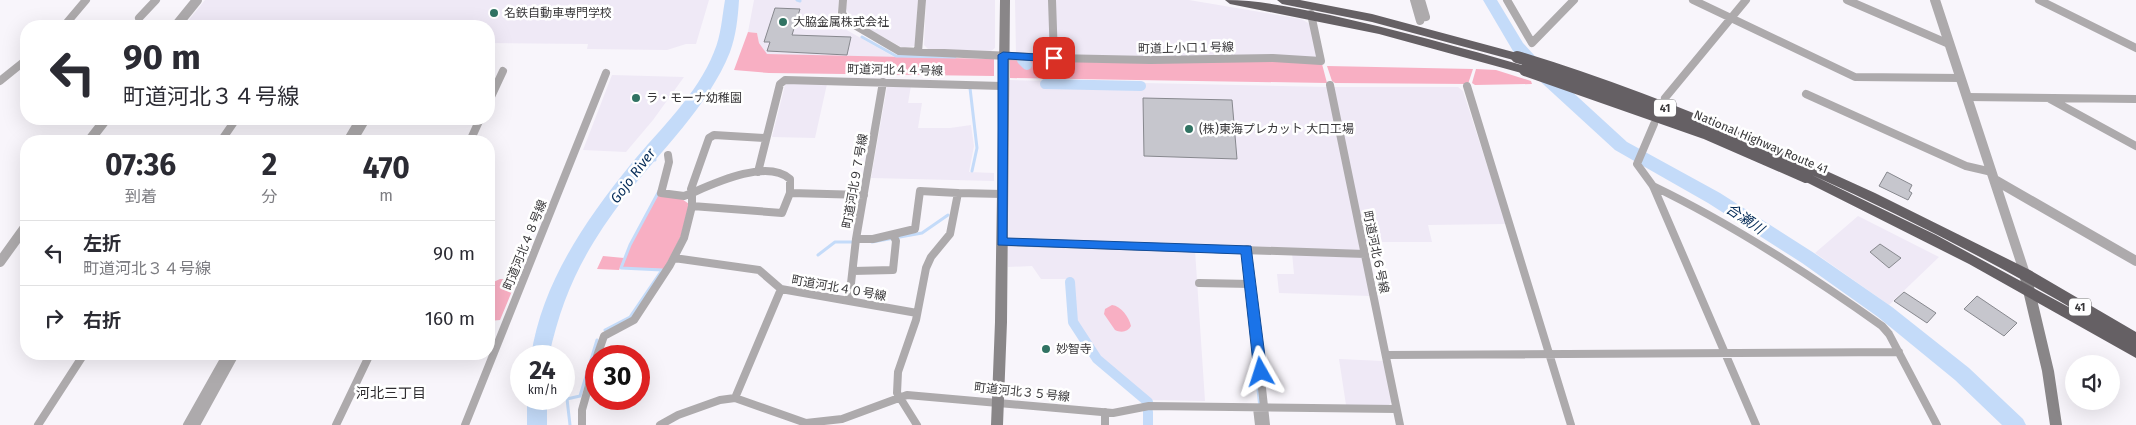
<!DOCTYPE html>
<html lang="ja">
<meta charset="utf-8">
<style>
body{margin:0;font-family:"Fira Sans","Noto Sans JP",sans-serif;background:#f7f7f7;color:#2b2b33;height:100vh;display:flex;flex-direction:column;font-size:19px;white-space:nowrap}
*{box-sizing:border-box;margin:0}
p{font-size:16px;color:#7c7c81}
.icon{flex:none;width:28px;height:28px;fill:none;stroke:currentColor;stroke-width:2;stroke-linecap:round;stroke-linejoin:round}
.map{position:relative;flex:1;overflow:hidden}
.details{position:absolute;left:20px;top:135px;width:475px;height:225px;display:flex;flex-direction:column;background:#fff;border-radius:20px;box-shadow:0 5px 20px #0002}
.details>*{flex:none}
.top-card{position:absolute;left:20px;top:20px;width:475px;height:105px;border-radius:20px;box-shadow:0 5px 20px #0002;background:#fff;color:#2b2b33;overflow:hidden}
.controls{position:absolute;left:2065px;top:355px;display:grid;gap:10px}
.controls a{display:grid;place-items:center;width:55px;height:55px;border-radius:50%;background:#fff;box-shadow:0 5px 20px #0002;font-size:25px}
.speed{position:absolute;left:510px;top:345px;display:flex;gap:10px;font-size:25px;font-weight:700;text-align:center}
.speed>*{display:grid;place-content:center;width:65px;height:65px;border-radius:50%;background:#fff;box-shadow:0 5px 20px #0002;line-height:1}
.speed small{font-size:12px;font-weight:400}
.speed .limit{border:8px solid #d22;background:#fff;color:#111}
.pin{position:absolute;display:grid;place-items:center;width:42px;height:42px;color:#fff;margin:-21px;border-radius:10px;box-shadow:0 2px 8px #0006}
.me{position:absolute;width:55px;margin:-28px;rotate:354deg;stroke-linejoin:round;filter:drop-shadow(0 0 4px #0008)}
.turn{display:flex;align-items:center;gap:18px;height:105px;padding:0 20px;font-size:22px}
.turn .icon{width:65px;height:65px;stroke-width:2.5}
.turn b{display:block;font-size:35px;line-height:42px}
.eta{display:flex;justify-content:space-evenly;align-items:center;height:85px;text-align:center}
.eta b{font-size:30px;font-weight:700;line-height:35px}
ul{padding:0;list-style:none}
li{display:flex;align-items:center;gap:15px;height:65px;padding:0 20px;border-top:1px solid #e1e1e2}
li div{flex:1}
li b{display:block;font-size:19px}
li em{font-style:normal}
.map>svg:first-child{display:block}
</style>
<div class="map">
<svg width="2136" height="425" viewBox="0 0 2136 425">
<rect width="100%" height="100%" fill="#f8f5fb"/>
<path fill="#efe9f6" d="M205,0H709L696,44H686L667,50L587,49L588,44L489,43V26H184Z
M754,0H839L836,24L896,58L766,54L759,43L757,33L748,32Z
M847,0H918L915,46L903,48L854,21L846,9Z
M926,0H995V48L991,51L928,49L924,45Z
M1015,0H1189L1301,19L1310,24L1318,57L1198,55L1166,58L1016,55Z
M612,75L684,77L653,120L626,152L583,150Z
M1009,80L1327,87H1458L1463,91L1506,224L1428,225L1432,242H1360L1361,250L1358,251L1007,240Z
M787,83L827,84L815,138L772,137L785,85Z
M889,85L911,86L908,103H922L918,128H950L971,125L974,146L969,172L994,173V181L871,178L887,87Z
M1858,216L1939,257L1889,305L1815,253Z
M1008,244L1064,246L1065,249L1195,250L1205,401L1149,400L1097,357L1074,322L1070,279H1041L1032,266L1008,267Z
M1292,253L1359,256L1362,258L1370,296L1279,293L1277,274H1294Z
M1339,359L1383,361L1392,401L1389,405H1346Z"/>
<path fill="#f8afc3" d="M748,32L757,33L759,43L767,54L994,59V76L769,73L734,70Z
M1010,60L1132,63L1272,61L1322,64L1327,83L1010,78Z
M1327,66L1473,69L1468,84L1335,83L1332,81Z
M1476,69L1496,70L1531,81L1532,84L1475,85L1472,83Z
M658,195L682,199L689,204L681,236L664,269L622,268L631,244Z
M603,256L624,258L619,270L597,269Z
M500,279H517L500,320L489,321V284Z
M1112,305C1121,306 1129,317 1131,326C1128,332 1121,333 1115,330L1104,314L1105,309Z"/>
<g fill="none" stroke-linecap="round" stroke-linejoin="round">
<path stroke="#c4dbf9" stroke-width="3" d="M797,0L800,1
M862,37L896,56L955,57
M970,88L977,148L972,171
M647,157L655,160
M872,242L922,233L948,215
M818,255L835,242H855
M1247,289L1260,408
M605,330L630,317L662,270L621,268L630,245L659,191
M570,425L567,399L580,396L597,340"/>
<path stroke="#c4dbf9" stroke-width="10" d="M1022,60L1027,65
M1045,84L1141,86
M1070,282L1073,322L1097,359L1148,402
M1148,412V425"/>
<path fill="#c4dbf9" fill-rule="evenodd" d="M725,0H739C738,17 736,36 730,52C708,107 660,151 625,197C585,249 563,292 549,356H531C542,283 585,221 631,164C660,129 697,95 714,52C721,36 722,17 725,0Z
M1483,0H1497L1523,43L1543,65L1627,142L1720,193L1814,253L1892,307L1969,368L2023,419L2026,425H2002L1955,380L1878,317L1802,263L1708,203L1615,150L1531,73L1513,51Z
M527,399H547V425H527Z"/>
</g>
<path fill="#c6c6cd" stroke="#87888e" d="M775,8L800,9L792,35L851,37L847,55L767,51L770,42H764Z
M1143,98L1232,100L1237,159L1144,156Z
M1887,172L1912,185L1909,191L1912,193L1908,200L1879,186Z
M1880,244L1901,258L1889,268L1870,252Z
M1904,292L1936,313L1927,323L1894,301Z
M1977,296L2017,323L2004,336L1964,309Z"/>
<g fill="none" stroke-linecap="round" stroke-linejoin="round">
<path stroke="#adaaac" stroke-width="8" d="M843,0L842,13L846,20L899,51L1054,58L1151,60L1273,58L1321,61L1311,14
M1052,0L1054,58
M1414,0L1420,21
M1507,0L1532,43L1574,0
M1693,0L1855,77L1961,78
M1847,0L1949,44
M2039,0L2136,48
M139,18L156,0
M1420,18L1426,17L1421,0
M64,26L86,0
M918,52L922,0
M0,81L26,60
M883,82L856,239H873L915,229L920,191L958,193
M1330,85L1400,425
M1467,86L1571,425
M1806,94L1966,166L1992,172
M1967,97L2136,99
M1665,98L1746,0
M2050,99L2136,146
M489,101L503,71
M1654,124L1637,164L1653,186L1756,425
M221,141L236,119
M347,141L360,119
M353,141L366,119
M470,141L480,119
M668,155L669,162L661,193L684,196L692,193L691,189L709,138L714,135L766,138
M758,172L780,84L785,80L1002,86
M1653,186C1734,225 1809,274 1882,326L1889,334L1937,425
M692,206L782,213L790,193L864,195
M1002,242L1365,254
M1247,249L1266,425
M674,258L759,270L781,289L917,313
M853,271L893,270L896,241L893,235
M1199,283L1251,284
M849,301L856,239
M1386,355L1899,352
M597,356L604,336L634,320L670,265L684,238L692,206V193C717,182 767,159 790,179V193
M735,398L781,289
M1257,408L1259,425
M1105,412V425
M38,425L84,354
M187,425L227,354
M196,425L235,354
M336,425L370,354
M465,425L606,73
M582,425V410L596,360
M660,425L678,415L720,400L735,398L806,423L842,419L907,395L1113,413L1149,406L1396,409
M917,425L897,393L898,372L916,320L926,268L931,257L950,234L958,193L1002,194"/>
<path stroke="#adaaac" stroke-width="10" d="M1935,0L2025,274
M176,26L197,0
M89,141L106,119
M1995,180L2136,261
M0,262L26,226"/>
<path fill="#898688" fill-rule="evenodd" d="M1000,0H1010L1007,322L1003,425H991L995,322Z
M2025,269L2029,271L2031,274L2054,371L2062,425H2050L2042,371L2019,274L2021,271Z"/>
<path fill="#656064" fill-rule="evenodd" d="M1225,0C1261,0 1295,8 1330,15C1397,30 1463,48 1529,67L1531,70L1525,74L1379,34L1230,4Z
M1277,0H1300L1372,14L1517,53L1523,57L1517,61L1372,22L1282,4Z
M1809,163L1875,193L2030,270L2136,332V358L1969,264L1802,180L1800,177L1802,174H1810L1803,168ZM1812,175C1906,217 1997,264 2085,316L1936,235Z"/>
<path stroke="#656064" stroke-width="12" d="M1517,57C1617,87 1713,126 1809,168
M1525,70L1705,133L1806,177"/>
</g>
<path fill="#1a73e8" stroke="#114b97" d="M1003,52L1054,55L1059,58L1054,62L1008,59L1007,238L1251,246L1267,372L1265,376H1256L1254,372L1241,254L998,245V55Z"/>
<g fill="#317363" stroke="#fff" stroke-width="2">
<circle cx="494" cy="13" r="5"/>
<circle cx="783" cy="22" r="5"/>
<circle cx="636" cy="98" r="5"/>
<circle cx="1189" cy="129" r="5"/>
<circle cx="1046" cy="349" r="5"/>
</g>
<g text-anchor="middle" dominant-baseline="central" stroke-width="5" stroke-linejoin="round" paint-order="stroke">
<g fill="#fff" stroke="#737274" stroke-width="1">
<rect x="1654" y="99.5" width="22" height="17" rx="4"/>
<rect x="2069" y="298.5" width="22" height="17" rx="4"/>
</g>
<g font-size="11" font-weight="bold" fill="#373638">
<text x="1665" y="108">41</text>
<text x="2080" y="307">41</text>
</g>
<g font-size="12" fill="#373638" stroke="#fff" text-anchor="start">
<text x="504" y="13">名鉄自動車専門学校</text>
<text x="793" y="22">大脇金属株式会社</text>
<text x="646" y="98">ラ・モーナ幼稚園</text>
<text x="1199" y="129">(株)東海プレカット 大口工場</text>
<text x="1056" y="349">妙智寺</text>
</g>
<g font-size="12" fill="#373638" stroke="#fff">
<text transform="translate(1186 48) rotate(-1)">町道上小口１号線</text>
<text transform="translate(895 70) rotate(1)">町道河北４４号線</text>
<text transform="translate(1761 142) rotate(23)">National Highway Route 41</text>
<text transform="translate(855 181) rotate(-80)">町道河北９７号線</text>
<text transform="translate(525 245) rotate(-68)">町道河北４８号線</text>
<text transform="translate(1376 252) rotate(78)">町道河北６号線</text>
<text transform="translate(839 288) rotate(10)">町道河北４０号線</text>
<text transform="translate(1022 392) rotate(6)">町道河北３５号線</text>
</g>
<g font-size="14" font-style="italic" fill="#042b57" stroke="#fff">
<text transform="translate(633 176) rotate(-53)">Gojo River</text>
<text transform="translate(1745 219) rotate(34)">合瀬川</text>
</g>
<g font-size="14" fill="#2e2c30" stroke="#fff">
<text x="391" y="393">河北三丁目</text>
</g>
</g>
</svg>
<div class="controls">
<a><svg class="icon" aria-label="sound" viewBox="0 0 24 24"><path d="M4 9h4l5-4v14l-5-4H4zM17 9q2 3 0 6"/></svg></a>
</div>
<div class="speed"><div>24<small>km/h</small></div><div class="limit">30</div></div>
<div class="pin" style="left:1054px;top:58px;background:#d93025"><svg class="icon" aria-label="arrive" viewBox="0 0 24 24"><path d="M6 21V4h12l-3 4 3 4H6"/></svg></div>
<svg class="me" style="left:1261px;top:372px" viewBox="-20 -20 40 40"><path d="M0-17L14 15 0 8-14 15z" fill="#1a73e8" stroke="#fff" stroke-width="4"/></svg>
<div class="top-card">
<div class="turn"><svg class="icon" aria-label="left" viewBox="0 0 24 24"><path d="M17 20v-9H6M10 6l-5 5 5 5"/></svg><div><b>90 m</b>町道河北３４号線</div></div>
</div>
<section class="details">
<div class="eta">
<div><b>07:36</b><p>到着</p></div>
<div><b>2</b><p>分</p></div>
<div><b>470</b><p>m</p></div>
</div>
<ul>
<li><svg class="icon" aria-label="left" viewBox="0 0 24 24"><path d="M17 20v-9H6M10 6l-5 5 5 5"/></svg><div><b>左折</b><p>町道河北３４号線</p></div><em>90 m</em></li>
<li><svg class="icon" aria-label="right" viewBox="0 0 24 24"><path d="M7 20v-9h11M14 6l5 5-5 5"/></svg><div><b>右折</b></div><em>160 m</em></li>
</ul>
</section>
</div>
